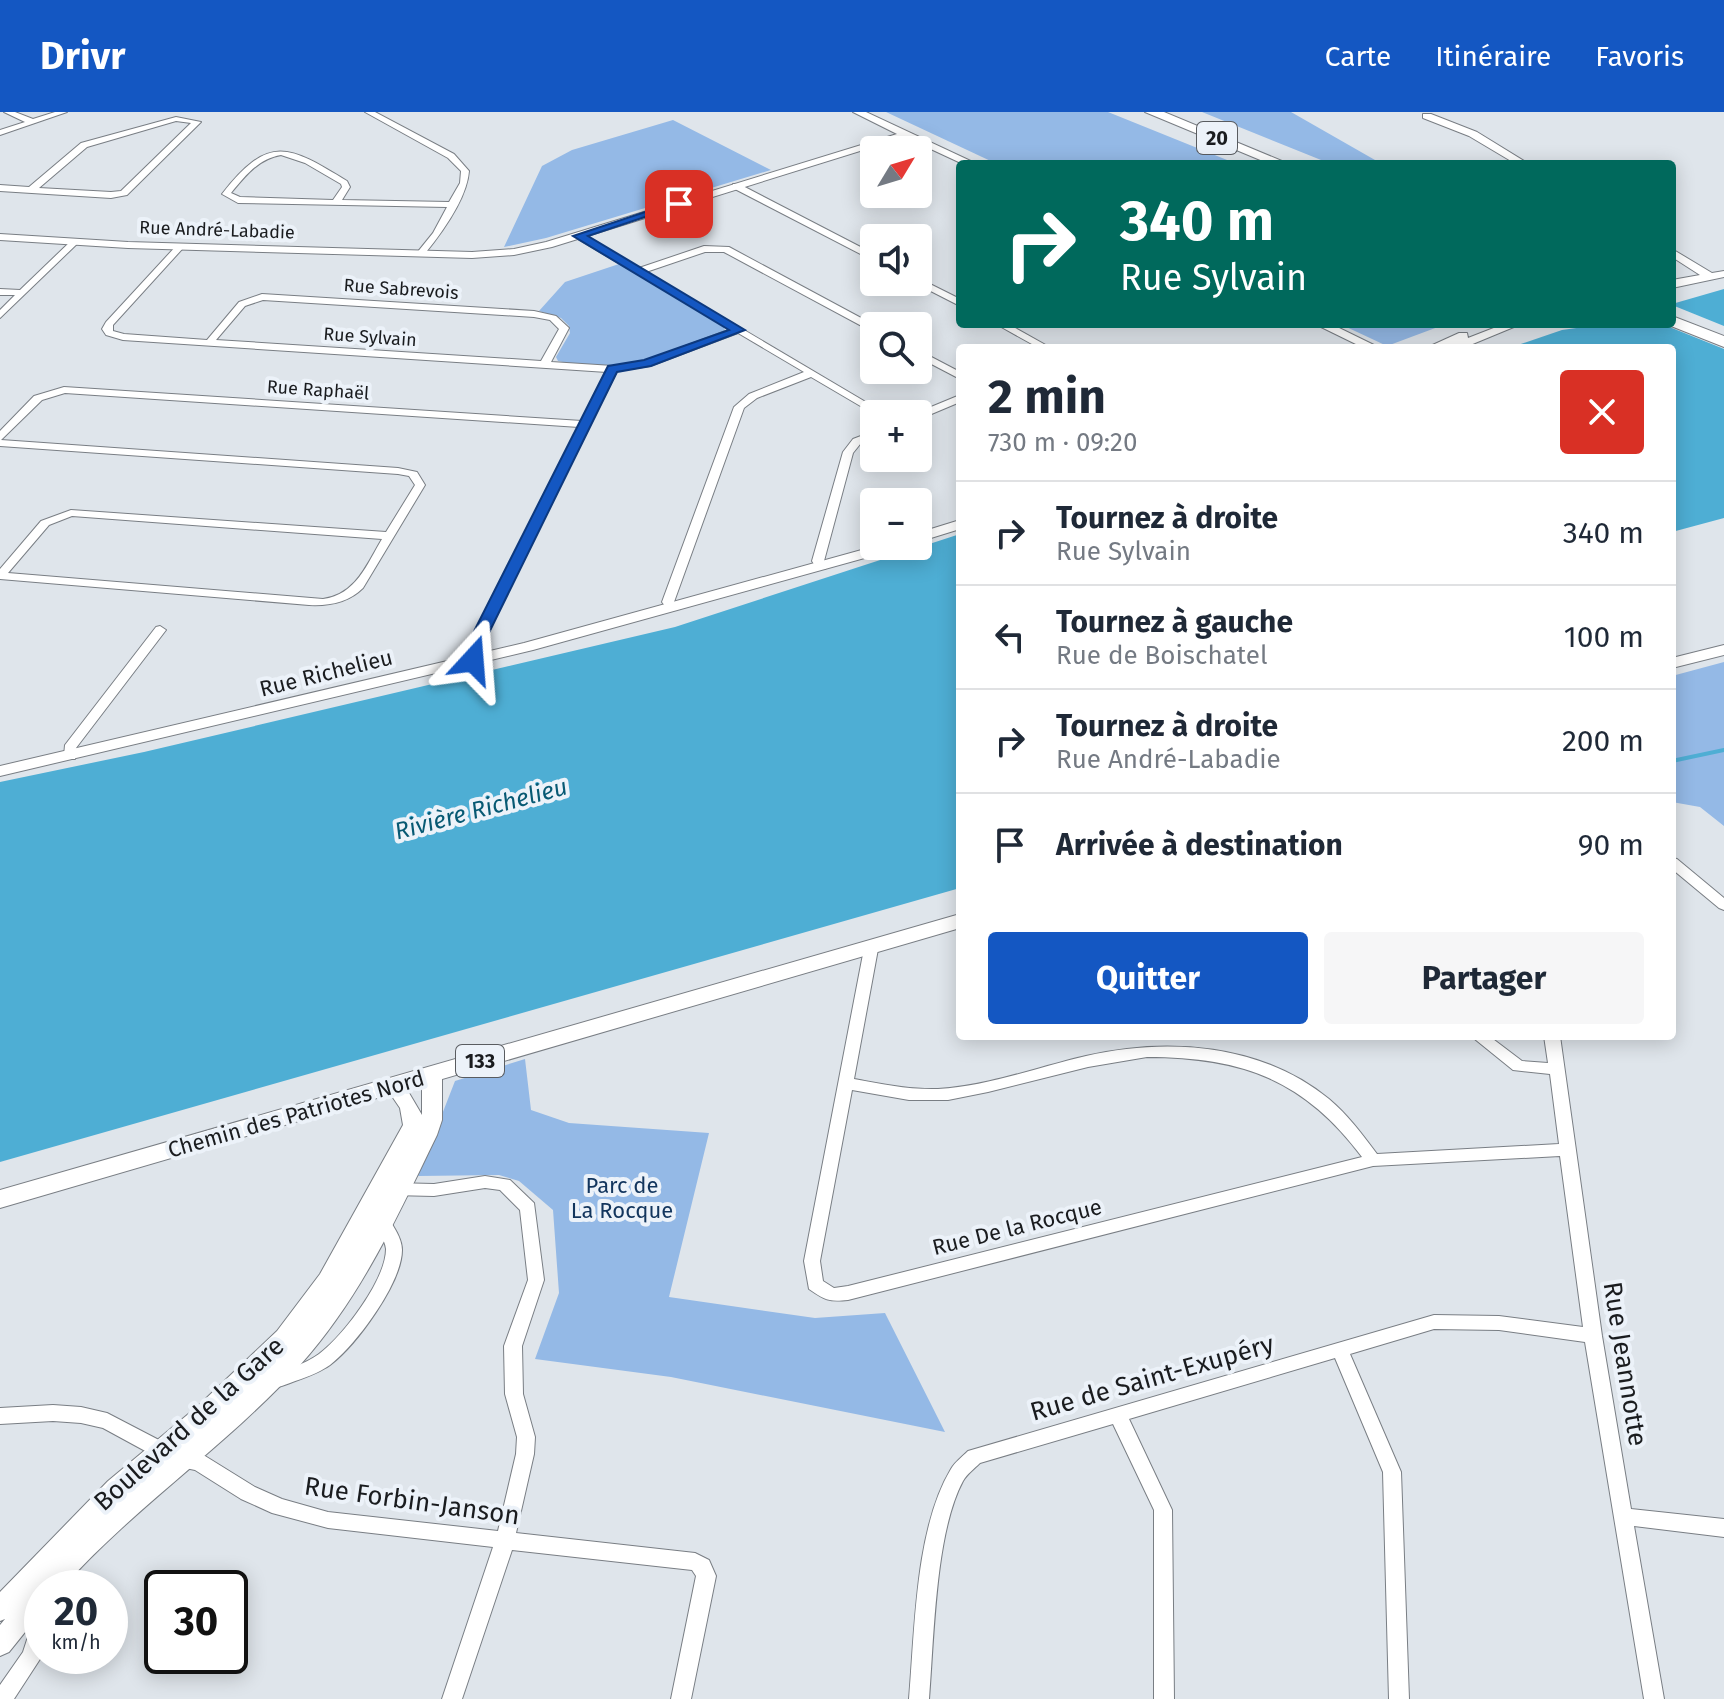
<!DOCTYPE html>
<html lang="fr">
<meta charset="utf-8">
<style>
body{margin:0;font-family:"Fira Sans",sans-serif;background:#f6f6f7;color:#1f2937;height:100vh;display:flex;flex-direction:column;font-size:30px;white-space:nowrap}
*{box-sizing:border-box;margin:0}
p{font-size:26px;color:#747a83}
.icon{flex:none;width:44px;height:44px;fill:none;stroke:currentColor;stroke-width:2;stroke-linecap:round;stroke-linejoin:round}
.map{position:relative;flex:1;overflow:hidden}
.sheet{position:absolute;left:956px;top:232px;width:720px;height:696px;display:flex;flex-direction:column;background:#fff;border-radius:8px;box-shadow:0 4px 20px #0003}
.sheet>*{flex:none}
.guide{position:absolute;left:956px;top:48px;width:720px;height:168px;border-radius:8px;box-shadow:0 4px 20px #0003;background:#00695c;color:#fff;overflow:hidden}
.needle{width:52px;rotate:52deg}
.fabs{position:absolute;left:860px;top:24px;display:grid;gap:16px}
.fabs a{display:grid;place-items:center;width:72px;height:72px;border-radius:8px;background:#fff;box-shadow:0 4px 20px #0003;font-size:40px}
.speed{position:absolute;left:24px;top:1458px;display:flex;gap:16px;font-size:40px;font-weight:700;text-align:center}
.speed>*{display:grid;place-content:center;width:104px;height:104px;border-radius:50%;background:#fff;box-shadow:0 4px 20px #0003;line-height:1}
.speed small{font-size:20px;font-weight:400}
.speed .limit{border:4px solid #111;border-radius:12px;background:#fff;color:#111}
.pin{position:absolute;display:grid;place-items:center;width:68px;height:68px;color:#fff;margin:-34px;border-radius:16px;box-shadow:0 4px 12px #0006}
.me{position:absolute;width:88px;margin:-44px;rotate:19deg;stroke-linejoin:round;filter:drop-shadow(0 0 6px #0008)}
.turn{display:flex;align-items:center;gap:28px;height:168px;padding:0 32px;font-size:36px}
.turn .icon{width:104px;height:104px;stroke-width:2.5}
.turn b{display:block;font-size:56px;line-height:68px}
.round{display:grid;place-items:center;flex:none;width:84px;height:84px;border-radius:8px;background:#f6f6f7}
.headline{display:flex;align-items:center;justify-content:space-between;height:136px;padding:0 32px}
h1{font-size:48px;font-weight:700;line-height:60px}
.cta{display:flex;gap:16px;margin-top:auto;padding:16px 32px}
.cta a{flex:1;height:92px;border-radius:8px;background:#1457c2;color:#fff;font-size:32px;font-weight:700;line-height:92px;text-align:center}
.cta a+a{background:#f6f6f7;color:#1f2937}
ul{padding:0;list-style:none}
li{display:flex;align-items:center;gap:24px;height:104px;padding:0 32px;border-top:2px solid #e0e1e3}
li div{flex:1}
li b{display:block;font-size:30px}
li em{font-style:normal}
header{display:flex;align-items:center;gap:48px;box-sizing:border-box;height:112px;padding:0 40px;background:#1457c2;color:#fff}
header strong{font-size:38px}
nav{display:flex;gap:44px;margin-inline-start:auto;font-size:28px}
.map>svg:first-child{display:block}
</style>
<header>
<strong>Drivr</strong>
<nav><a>Carte</a><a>Itinéraire</a><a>Favoris</a></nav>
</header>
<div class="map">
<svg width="1724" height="1587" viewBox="0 0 1724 1587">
<rect width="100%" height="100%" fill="#dfe5eb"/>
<path fill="#94b9e6" d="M886,0H1108L1237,52H997Z
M1202,0H1291L1382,52H1331Z
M673,8L771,58L546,126L504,135L542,54L572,38Z
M619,152L724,215L725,219C674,244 614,262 558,249L556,245L570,221L569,214L561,206L539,199L565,170Z
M1340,212H1446L1387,234Z
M1724,550V714L1700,695L1672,690V564Z
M525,947L531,998L569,1011L709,1021L669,1185L815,1206L885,1201L945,1320L671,1265L535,1247L559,1181L553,1098L519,1069L499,1063L418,1064L455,969Z"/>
<path fill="#4eaed4" d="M1724,177V406L1672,420V236H1509L1562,218L1605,212H1672V192Z
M960,422V776L0,1050V670L144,640L675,515Z"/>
<path fill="#dfe5eb" d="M1672,193L1724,214V237L1662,212H1672Z"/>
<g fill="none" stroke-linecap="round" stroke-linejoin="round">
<path stroke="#4eaed4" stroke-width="4" d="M1672,649L1724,638"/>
<g stroke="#797e84" stroke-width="2">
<path id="street" d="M4,0H15L33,7L55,0H67L0,23V18L25,10Z
M365,0H375L454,42L469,59C467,87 441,122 423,144L416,142L433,121L447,95L238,91L222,82C269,22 288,33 347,69L350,75L342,88L449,90L460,71L461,59L448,46ZM281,43L305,51L341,72L342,75L333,88L240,85L231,81C245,64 258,47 281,43Z
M176,5L201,10L127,83L111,86L0,79V73L29,75L81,31ZM176,9L191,11L121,79L111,80L39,76L87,35Z
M733,72H739L874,142V149L733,76Z
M576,122H582L639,156L704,134L729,135L876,214L874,220L871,219L724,140H705L646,160L886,302H874L811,265L757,286L744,296L674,490L678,496L676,498H668L662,490L734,295L749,282L804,260L738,221L650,254L617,259L477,541L479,548L477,551H469L465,541L579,315L65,281L42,288L1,328L398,356L417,360L425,373L363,476C348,491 329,494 309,493L0,467V457L41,409L71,398L386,420L415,373L409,364L398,362L0,334V319L34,284L64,275L582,309L607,260L123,228L106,223L102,217L106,210L177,133L184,135L113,213V219L124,222L207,228L239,190L262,182L534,199L556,204L569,216L551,250L613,254L645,249L731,217L576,126ZM263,188L534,205L550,208L559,217L541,249L216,228L245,194ZM72,404L382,427C367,452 356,483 323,487L8,461L49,413Z
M72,128L79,130L0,206V198L15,183H0V177L20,178Z
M918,166L960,187V194L915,171L918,170Z
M996,212H1008L1051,236H1039Z
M918,238L960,260V267L918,245Z
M960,283V290L922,306L918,307V302H914Z
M874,319V326L861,331L853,341L824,449L827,455L825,457H817L812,449L843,340L853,327Z
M160,514L166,518L76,636L75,647H65L64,644L65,633L156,515Z
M1672,746L1677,747L1724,786V798L1719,796L1672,757Z
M871,832L878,837L854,967C882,972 910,978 938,977C989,974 1038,955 1086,944C1168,925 1262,932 1329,987C1348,1003 1362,1022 1377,1042L1559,1032L1550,962L1513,958L1471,924H1489L1522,949L1548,951L1544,924H1560L1602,1224L1631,1397L1724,1407V1425L1634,1414L1664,1587H1644L1585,1230L1499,1218L1434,1217L1350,1242L1401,1360L1409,1587H1389L1383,1360L1335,1246L1129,1307L1172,1398L1174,1587H1154V1398L1113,1312L980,1351C974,1357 967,1362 963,1369C935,1421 934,1527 929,1587H909C915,1518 915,1417 951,1357C955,1350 962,1345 968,1339L1434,1203L1499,1204L1583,1215L1560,1044L1373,1054L848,1188C828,1190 825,1188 809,1177L804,1149L864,837ZM1147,945C1241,945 1304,967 1362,1045L848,1174L834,1176L823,1169L820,1149L852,978L909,988H948L988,980L1088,955Z
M485,1064L510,1068L534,1091L544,1168L522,1234L523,1282L535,1325L534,1342L516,1421L695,1441L709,1448L716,1464L691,1587H671L696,1464L692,1458L512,1438L462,1587H442L493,1435L328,1416L272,1401L241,1387L195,1358L171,1353L103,1316L81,1311L53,1309L0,1312V1296L53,1293L81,1295L107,1301L180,1339L205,1344L255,1375L282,1387L328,1400L498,1419L516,1342L517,1325L505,1282L504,1234L528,1168L520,1098L500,1078L485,1076L434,1084L392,1083L386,1081L384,1077L386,1073L392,1071L434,1072Z
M381,1103L387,1104C393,1114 402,1126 402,1138C402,1171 356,1233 330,1253C319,1261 304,1266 290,1271C282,1274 275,1277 267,1274L264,1269L267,1264C284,1258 304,1253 319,1242C343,1224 386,1168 386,1137C385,1127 377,1118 373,1109L375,1104Z
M42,1500V1544L14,1587H0V1573L23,1540L35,1503Z"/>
</g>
<g stroke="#797e84" stroke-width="2">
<path id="secondary" d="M853,0H866L977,52H963L905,25L552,135L514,143L472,146L128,136L0,128V122L128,130L472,140L514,137L546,130L897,22Z
M1423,2H1431L1477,20L1529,52H1516L1469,24L1423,6Z
M1672,137L1712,161L1724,159V165L1672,176V168L1700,163L1672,145Z
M1315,212H1331L1380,236H1364Z
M1504,212H1521L1463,236H1426L1459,221H1467L1468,226Z
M960,408V417L918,430V421Z
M876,434H899L897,437L533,538L0,664V654L524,531Z
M432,956L439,958L442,963V1008L437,1023C398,1103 361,1185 301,1252C228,1333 135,1394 62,1476H42V1499L9,1540L0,1544V1513L5,1507L0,1509V1480L108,1369L198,1294L277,1219L320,1162L403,1013L400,996L385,974L388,969H402L422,1003V963L425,958Z"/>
</g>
<g stroke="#797e84" stroke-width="2">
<path id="primary" d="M1724,533V543L1672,556V546Z
M960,802V816L0,1096V1078Z"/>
</g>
<g stroke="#797e84" stroke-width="2">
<path id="highway" d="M1145,0H1164L1289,52H1270Z
M1672,204L1724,224V235L1666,212H1672Z"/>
</g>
<use href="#street" fill="#fff" fill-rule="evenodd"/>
<use href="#secondary" fill="#fff" fill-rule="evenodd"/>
<use href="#primary" fill="#fff" fill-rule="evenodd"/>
<use href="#highway" fill="#fff" fill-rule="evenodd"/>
</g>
<path fill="#1457c2" stroke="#0d397e" stroke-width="2" d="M675,90L684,92L588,124L745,218L651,254L617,260L479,541L481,548L479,551H467L463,541L608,254L644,248L729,218L573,124Z"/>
<g text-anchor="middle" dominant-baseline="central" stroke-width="8" stroke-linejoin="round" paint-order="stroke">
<g font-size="18" fill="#1a1c1f" stroke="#ecf2f9">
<text transform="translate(217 118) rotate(2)">Rue André-Labadie</text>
<text transform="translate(401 177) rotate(4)">Rue Sabrevois</text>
<text transform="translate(370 225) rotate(4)">Rue Sylvain</text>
<text transform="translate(318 278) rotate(4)">Rue Raphaël</text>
</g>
<g fill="#ecf2f9" stroke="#595c60" stroke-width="2">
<rect x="1197" y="10" width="40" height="32" rx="6"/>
<rect x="456" y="933" width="48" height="32" rx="6"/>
</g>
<g font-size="20" font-weight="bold" fill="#1a1c1f">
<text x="1217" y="26">20</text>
<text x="480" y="949">133</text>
</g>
<g font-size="22" fill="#1a1c1f" stroke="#ecf2f9">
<text transform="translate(326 561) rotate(-14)">Rue Richelieu</text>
<text transform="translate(296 1002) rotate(-16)">Chemin des Patriotes Nord</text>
<text transform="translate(1017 1115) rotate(-14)">Rue De la Rocque</text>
</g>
<g font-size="22" fill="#12355d" stroke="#ecf2f9">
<text x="622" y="1073">Parc de<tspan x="622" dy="25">La Rocque</tspan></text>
</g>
<g font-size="24" font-style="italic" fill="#075973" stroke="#ecf2f9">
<text transform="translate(481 697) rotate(-15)">Rivière Richelieu</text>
</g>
<g font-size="26" fill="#1a1c1f" stroke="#ecf2f9">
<text transform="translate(1625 1252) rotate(81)">Rue Jeannotte</text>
<text transform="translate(1152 1266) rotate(-16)">Rue de Saint-Exupéry</text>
<text transform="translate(189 1312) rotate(-42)">Boulevard de la Gare</text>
<text transform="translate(412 1389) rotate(8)">Rue Forbin-Janson</text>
</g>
</g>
</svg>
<div class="fabs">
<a><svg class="needle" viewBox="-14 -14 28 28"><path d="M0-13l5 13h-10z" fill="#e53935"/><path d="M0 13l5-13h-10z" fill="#747a83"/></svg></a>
<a><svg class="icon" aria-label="sound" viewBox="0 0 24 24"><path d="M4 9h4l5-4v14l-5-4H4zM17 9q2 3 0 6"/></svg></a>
<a><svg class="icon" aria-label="search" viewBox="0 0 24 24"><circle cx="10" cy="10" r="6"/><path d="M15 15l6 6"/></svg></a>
<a>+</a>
<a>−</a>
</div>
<div class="speed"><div>20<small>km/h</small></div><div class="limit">30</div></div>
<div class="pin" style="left:679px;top:92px;background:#d93025"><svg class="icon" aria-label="arrive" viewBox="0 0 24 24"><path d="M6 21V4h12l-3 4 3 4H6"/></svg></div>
<svg class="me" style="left:473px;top:548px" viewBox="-20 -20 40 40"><path d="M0-17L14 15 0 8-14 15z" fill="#1457c2" stroke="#fff" stroke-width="4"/></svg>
<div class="guide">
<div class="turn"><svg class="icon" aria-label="right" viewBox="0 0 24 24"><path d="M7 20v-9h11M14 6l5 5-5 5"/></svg><div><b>340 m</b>Rue Sylvain</div></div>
</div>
<section class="sheet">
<div class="headline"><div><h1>2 min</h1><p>730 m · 09:20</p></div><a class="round" style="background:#d93025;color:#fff"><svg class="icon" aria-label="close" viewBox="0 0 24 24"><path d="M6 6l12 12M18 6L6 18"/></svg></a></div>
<ul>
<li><svg class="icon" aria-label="right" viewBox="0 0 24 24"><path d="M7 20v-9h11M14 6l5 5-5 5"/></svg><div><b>Tournez à droite</b><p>Rue Sylvain</p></div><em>340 m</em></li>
<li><svg class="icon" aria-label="left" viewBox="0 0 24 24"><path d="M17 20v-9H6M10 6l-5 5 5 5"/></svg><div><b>Tournez à gauche</b><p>Rue de Boischatel</p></div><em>100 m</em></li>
<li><svg class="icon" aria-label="right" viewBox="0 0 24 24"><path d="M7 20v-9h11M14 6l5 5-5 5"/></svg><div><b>Tournez à droite</b><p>Rue André-Labadie</p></div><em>200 m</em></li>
<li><svg class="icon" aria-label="arrive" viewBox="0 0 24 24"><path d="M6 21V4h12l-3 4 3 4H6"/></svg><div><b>Arrivée à destination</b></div><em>90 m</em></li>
</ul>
<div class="cta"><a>Quitter</a><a>Partager</a></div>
</section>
</div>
